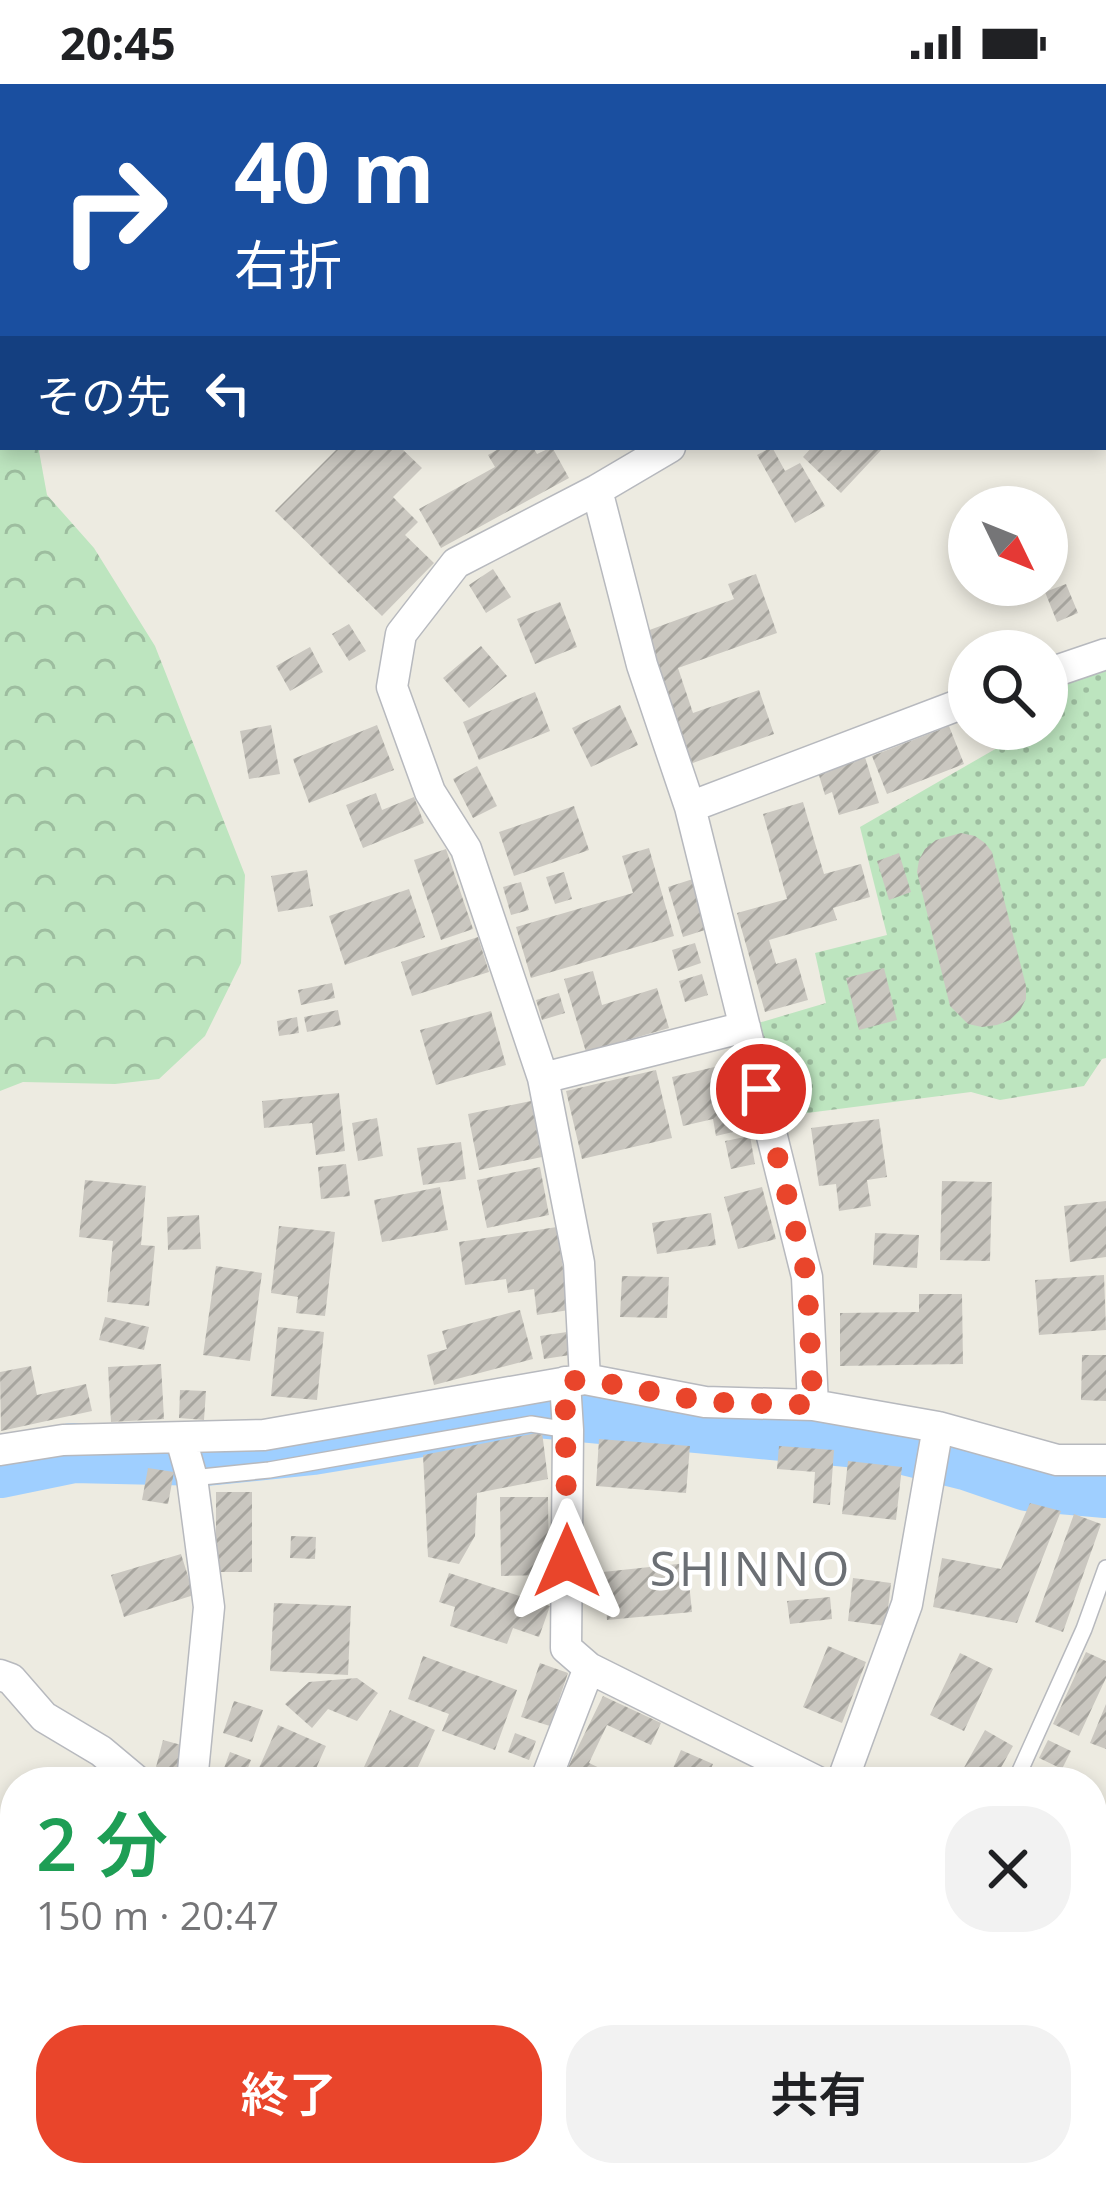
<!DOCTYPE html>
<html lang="ja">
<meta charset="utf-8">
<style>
body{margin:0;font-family:"Open Sans","Noto Sans JP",sans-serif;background:#f2f2f2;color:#202124;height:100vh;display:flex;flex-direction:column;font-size:45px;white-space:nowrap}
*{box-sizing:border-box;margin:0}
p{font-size:39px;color:#757577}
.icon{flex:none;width:66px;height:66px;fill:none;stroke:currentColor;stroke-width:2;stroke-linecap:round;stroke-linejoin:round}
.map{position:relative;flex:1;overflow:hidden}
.details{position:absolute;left:0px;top:1683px;width:1107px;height:420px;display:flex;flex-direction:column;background:#fff;border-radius:48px 48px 0 0;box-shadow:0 6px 18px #0003}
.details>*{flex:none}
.guide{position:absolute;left:0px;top:0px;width:1107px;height:366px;box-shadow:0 6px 18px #0003;background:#1a4fa0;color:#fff;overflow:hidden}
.needle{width:78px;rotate:133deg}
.buttons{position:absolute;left:948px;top:402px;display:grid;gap:24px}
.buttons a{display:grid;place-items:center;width:120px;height:120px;border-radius:50%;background:#fff;box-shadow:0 6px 18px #0003;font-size:60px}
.pin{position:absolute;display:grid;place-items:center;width:102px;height:102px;color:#fff;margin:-51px;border:6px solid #fff;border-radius:50%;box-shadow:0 3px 12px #0007}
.me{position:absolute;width:132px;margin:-66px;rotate:0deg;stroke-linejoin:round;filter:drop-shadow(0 0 9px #0008)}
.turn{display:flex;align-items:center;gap:42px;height:252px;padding:0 36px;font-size:54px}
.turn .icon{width:156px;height:156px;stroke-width:2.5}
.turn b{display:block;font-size:84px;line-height:102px}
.then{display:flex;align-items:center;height:114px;padding:0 36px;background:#0003;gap:24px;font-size:45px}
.round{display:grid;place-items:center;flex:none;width:126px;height:126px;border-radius:48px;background:#f2f2f2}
.headline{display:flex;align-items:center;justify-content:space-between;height:204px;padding:0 36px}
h1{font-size:72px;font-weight:600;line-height:90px;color:#1e9e55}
.primary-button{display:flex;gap:24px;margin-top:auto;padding:24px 36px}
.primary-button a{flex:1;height:138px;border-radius:48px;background:#e9452b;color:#fff;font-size:48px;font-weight:600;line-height:138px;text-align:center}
.primary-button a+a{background:#f2f2f2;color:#202124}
.status{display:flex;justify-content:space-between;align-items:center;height:84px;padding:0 60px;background:#fff;direction:ltr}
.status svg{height:33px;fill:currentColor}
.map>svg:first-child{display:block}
</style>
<div class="status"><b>20:45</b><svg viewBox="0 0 49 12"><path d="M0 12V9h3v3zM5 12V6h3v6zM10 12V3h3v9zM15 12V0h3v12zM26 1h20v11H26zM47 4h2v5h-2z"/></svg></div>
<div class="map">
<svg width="1106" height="2103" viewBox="0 0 1106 2103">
<defs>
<pattern id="forest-crowns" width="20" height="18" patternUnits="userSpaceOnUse" patternTransform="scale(3)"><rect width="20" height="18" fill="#bde5bf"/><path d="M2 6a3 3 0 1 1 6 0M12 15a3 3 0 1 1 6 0" fill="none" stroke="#9dbd9f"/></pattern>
<pattern id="park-dots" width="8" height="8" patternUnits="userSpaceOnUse" patternTransform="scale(3)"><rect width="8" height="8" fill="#bde5bf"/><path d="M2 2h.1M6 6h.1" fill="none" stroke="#9dbd9f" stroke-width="1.8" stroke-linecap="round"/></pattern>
<pattern id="building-hatch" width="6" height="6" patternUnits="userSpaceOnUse" patternTransform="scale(3)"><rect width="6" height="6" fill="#cac7c0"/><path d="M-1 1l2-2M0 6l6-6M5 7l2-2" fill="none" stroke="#a7a59f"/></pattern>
</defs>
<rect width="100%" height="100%" fill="#edebe1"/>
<path fill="url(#forest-crowns)" d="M0,0H523L524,3H3V363H42L39,367L47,411L94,464L155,562L245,791L241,879L205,952L159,995L115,1000L23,998L0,1007Z"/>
<path fill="url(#park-dots)" d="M1106,570V974L1102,975L1084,1002L1000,1016L971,1008L768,1034L745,943L826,919L815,869L887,851L860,743L1023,649V645H1047V590Z"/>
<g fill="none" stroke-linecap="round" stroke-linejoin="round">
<path stroke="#9fcfff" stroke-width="60" d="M0,1384L73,1369L206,1372L313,1361L536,1324L889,1357L966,1376L1027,1397L1106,1404"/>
</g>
<path fill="url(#building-hatch)" d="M339,363H400L422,384L393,413L418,438L405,451L434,479L382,532L275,427Z
M502,363H533L537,370L552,363L569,394L441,464L419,425L495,383L488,371Z
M772,363L785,387L800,379L825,422L795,439L757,371Z
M812,363H884L841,409L803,373Z
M493,485L511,513L486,529L469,501Z
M756,490L777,549L678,584L693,629L759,606L774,650L690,680L644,548L734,515L728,500Z
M1066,500L1078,529L1057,538L1045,508Z
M560,518L577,563L535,580L517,535Z
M349,540L366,567L349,577L332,550Z
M481,562L507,592L469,624L443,594Z
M310,563L323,588L290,607L276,582Z
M535,608L550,647L479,676L463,638Z
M620,621L638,661L591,683L572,644Z
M271,641L280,690L249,695L240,647Z
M377,641L394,686L309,719L293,675Z
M949,642L964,680L887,710L872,672Z
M865,673L879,719L839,731L832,708L825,711L818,688Z
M477,682L497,722L473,734L453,695Z
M376,709L382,726L414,713L424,739L363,764L346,721Z
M803,718L824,790L861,780L870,813L833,824L837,836L769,856L776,880L796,874L808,916L765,928L737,829L787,815L763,730Z
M574,722L589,766L514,792L499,748Z
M961,749L975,752L985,759L992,768L1026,902V915L1020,926L1010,936L997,941L982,943L968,940L950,922L917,788L919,776L925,765L936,756Z
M649,764L674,852L531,894L516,843L633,809L622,772Z
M446,765L473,845L441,856L414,776Z
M899,769L911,808L889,816L877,777Z
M307,786L313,822L278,828L271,792Z
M564,788L572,815L555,820L546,793Z
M693,795L708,845L683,853L668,803Z
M521,798L529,826L511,831L503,803Z
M409,805L425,853L345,881L329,832Z
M478,853L489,888L412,912L401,878Z
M695,859L701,879L678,887L672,866Z
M884,884L897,936L859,946L846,894Z
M593,887L602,921L657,904L669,944L586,968L564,895Z
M702,890L708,911L685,918L679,897Z
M332,899L335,914L301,921L298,906Z
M559,909L565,929L542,936L536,916Z
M338,926L341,941L307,948L304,933Z
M491,927L506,981L436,1001L420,946Z
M297,933L299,949L279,952L277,937Z
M736,978L750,1044L716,1052L713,1035L683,1042L672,993Z
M656,986L672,1054L582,1075L566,1007Z
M339,1009L345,1067L316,1071L312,1039L264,1044L262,1017Z
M531,1017L542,1073L479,1086L468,1030Z
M377,1034L383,1072L358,1077L352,1039Z
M879,1035L887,1093L867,1096L871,1122L839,1127L836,1100L819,1102L811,1044Z
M750,1052L755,1080L731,1085L725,1057Z
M461,1058L466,1095L423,1101L417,1064Z
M346,1080L350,1112L321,1115L318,1083Z
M540,1083L549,1131L487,1144L477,1096Z
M85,1096L146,1102L141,1161L155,1162L149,1222L107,1218L113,1157L79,1153Z
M942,1097L992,1098L990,1177L940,1176Z
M440,1103L448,1146L382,1158L374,1116Z
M762,1103L776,1155L738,1165L724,1113Z
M1106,1117V1173L1070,1178L1064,1122Z
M711,1129L716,1161L657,1170L652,1139Z
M199,1131L201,1165L168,1166L167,1133Z
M279,1142L335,1148L325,1232L296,1229L298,1213L271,1209Z
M557,1143L569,1226L537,1231L534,1205L508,1209L506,1195L465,1201L459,1158Z
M875,1149L919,1151L917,1184L873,1181Z
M216,1182L262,1189L250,1277L203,1271Z
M1104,1191L1106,1246L1039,1251L1035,1196Z
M622,1192L669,1193L667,1234L620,1233Z
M919,1210H962L963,1280L840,1282V1229L919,1228Z
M520,1226L533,1275L434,1301L427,1271L447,1265L442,1247Z
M105,1233L149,1243L144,1266L99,1256Z
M278,1243L324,1248L317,1316L271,1312Z
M567,1248L570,1271L544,1275L540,1252Z
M1082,1271H1106V1317L1081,1316Z
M161,1280L164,1335L111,1338L108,1283Z
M31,1282L37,1311L86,1300L92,1327L1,1347L0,1288Z
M180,1306L206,1307L204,1336L179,1334Z
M542,1348L548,1395L477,1409L475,1452L459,1480L428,1473L423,1371Z
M599,1355L690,1362L686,1409L596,1402Z
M779,1362L834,1366L830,1421L813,1419L815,1388L777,1385Z
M848,1377L902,1383L896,1436L842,1430Z
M148,1384L174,1388L168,1420L142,1416Z
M216,1408H252V1488H216Z
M500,1413H548L549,1491L501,1492Z
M1030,1419L1061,1427L1017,1539L933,1523L942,1474L1001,1485Z
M1074,1430L1101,1440L1063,1548L1035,1538Z
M291,1452L316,1453L315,1475L290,1474Z
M181,1470L194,1511L124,1533L111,1491Z
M687,1479L692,1528L607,1536L603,1488Z
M449,1489L550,1522L539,1553L513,1544L507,1560L450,1542L455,1523L439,1518Z
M853,1494L891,1499L886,1542L848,1537Z
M830,1513L832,1535L790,1540L787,1517Z
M274,1519L351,1522L348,1591L270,1587Z
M828,1562L866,1578L842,1639L803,1623Z
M1086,1568L1106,1577V1594L1079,1652L1053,1640Z
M960,1569L993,1585L964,1647L930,1631Z
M423,1572L517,1606L495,1666L442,1647L449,1630L408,1615Z
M540,1579L568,1589L550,1642L521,1633Z
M357,1594L378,1609L357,1637L328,1625L312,1644L285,1620L309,1598Z
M603,1612L661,1639L651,1661L607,1641L589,1679L629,1698H561Z
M234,1617L263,1626L252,1658L223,1649Z
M1106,1620V1665L1090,1659Z
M390,1626L435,1646L411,1698H340L345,1688L359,1694Z
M278,1641L326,1662L310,1698H266L255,1693Z
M985,1646L1013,1662L993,1698H956Z
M515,1649L536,1657L529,1676L508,1668Z
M163,1656L185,1662L177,1692L155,1687Z
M1048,1656L1071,1667L1062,1685L1039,1674Z
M681,1666L713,1680L705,1698H667Z
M230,1668L251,1676L244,1694L223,1687Z
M726,1683L755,1698H718Z
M1092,1818L1106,1829V2001L1093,2017L1106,2027V2052L1092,2069Z
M370,2088H476L469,2103H362Z
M582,2088H596L625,2102L632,2088H689L682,2103H575Z
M745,2088H798L790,2103H736Z
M922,2088H948L962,2096L958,2103H913Z"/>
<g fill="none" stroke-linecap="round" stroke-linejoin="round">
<g stroke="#b7b9be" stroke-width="18">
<path id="service" d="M192,1394L269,1386L531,1340L568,1346
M1015,1698L1084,1545L1106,1484"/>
</g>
<g stroke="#b7b9be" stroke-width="33">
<path id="minor" d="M1104,172H1106
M597,406L642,581L690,723L807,1193L813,1321L938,1343L1057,1376H1106
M1047,590L1106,570
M690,723L969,617
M543,994L745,943
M585,1295L579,1179L543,994L466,765L430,708L392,603L401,550L456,479L597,406L670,363
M565,1298L568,1346L566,1564L589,1584
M181,1355L192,1394L209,1523L192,1698
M0,1366L63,1356L264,1351L585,1295L705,1318L813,1321
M0,1591L11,1595L44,1633L101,1667L138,1698
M545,1698L589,1584L818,1698
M842,1698L907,1520L938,1343
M1092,1749L1106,1746
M988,2088L1011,2103
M810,2103L818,2088"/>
</g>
<use href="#service" stroke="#fff" stroke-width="15"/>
<use href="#minor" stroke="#fff" stroke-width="30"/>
</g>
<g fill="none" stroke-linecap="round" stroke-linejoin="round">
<path stroke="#e9452b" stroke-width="21" stroke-dasharray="0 37.8" d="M567,1477L565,1298L585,1295L706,1318L813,1321L807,1193L761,1005"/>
</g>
<g text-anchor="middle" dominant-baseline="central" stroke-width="9" stroke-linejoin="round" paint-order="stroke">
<g font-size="48" letter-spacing="3" fill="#6b6f74" stroke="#fff">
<text x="751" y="1483">SHINNO</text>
</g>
</g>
</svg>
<div class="buttons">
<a><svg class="needle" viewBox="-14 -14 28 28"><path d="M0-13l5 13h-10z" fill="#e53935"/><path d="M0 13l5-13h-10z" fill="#757577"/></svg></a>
<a><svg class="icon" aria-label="search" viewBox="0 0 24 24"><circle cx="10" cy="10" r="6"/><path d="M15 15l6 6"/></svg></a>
</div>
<div class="pin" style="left:761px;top:1005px;background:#d93025"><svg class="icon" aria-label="arrive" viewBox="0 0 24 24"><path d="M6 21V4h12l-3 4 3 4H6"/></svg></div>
<svg class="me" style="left:567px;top:1477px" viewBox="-20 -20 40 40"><path d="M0-17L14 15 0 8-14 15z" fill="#e9452b" stroke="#fff" stroke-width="4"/></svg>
<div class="guide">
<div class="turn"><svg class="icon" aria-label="right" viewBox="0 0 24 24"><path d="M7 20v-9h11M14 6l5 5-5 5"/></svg><div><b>40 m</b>右折</div></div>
<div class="then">その先<svg class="icon" aria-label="left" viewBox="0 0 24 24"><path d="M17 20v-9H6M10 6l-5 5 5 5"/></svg></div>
</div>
<section class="details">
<div class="headline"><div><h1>2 分</h1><p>150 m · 20:47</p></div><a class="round"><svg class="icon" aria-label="close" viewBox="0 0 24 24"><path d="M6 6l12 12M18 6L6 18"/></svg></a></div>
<div class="primary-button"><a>終了</a><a>共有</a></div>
</section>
</div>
